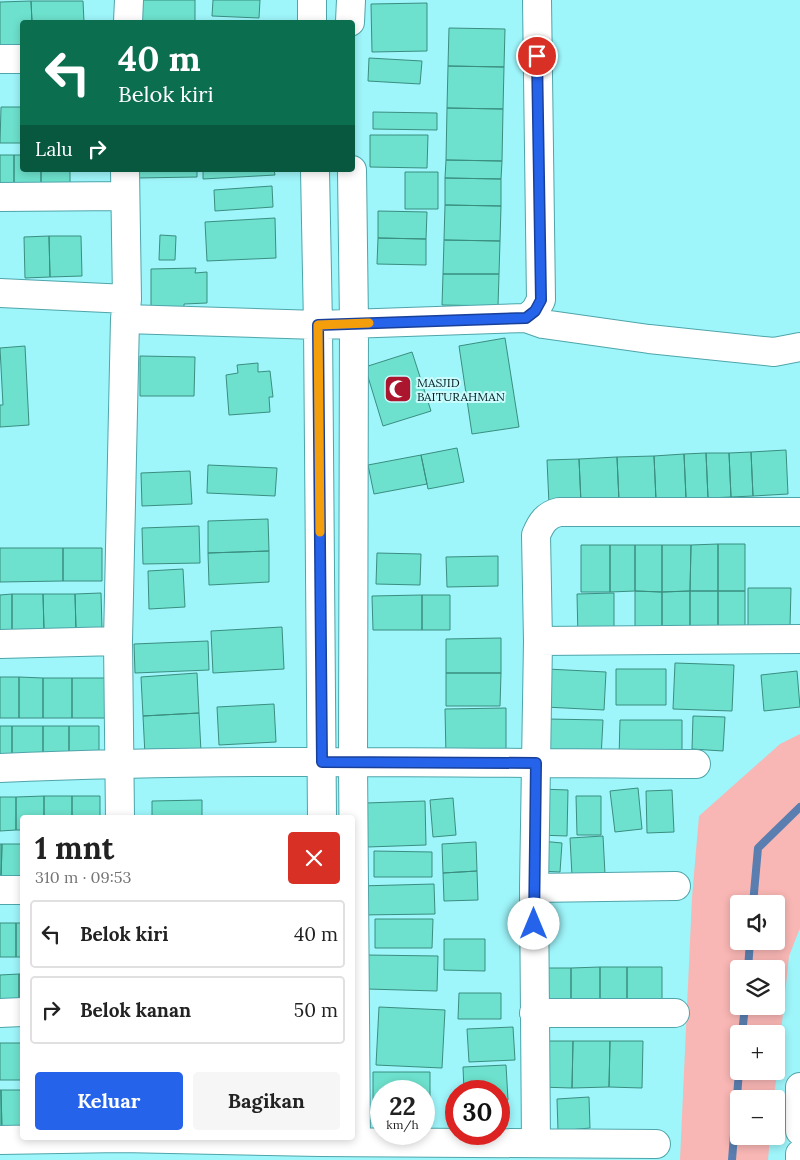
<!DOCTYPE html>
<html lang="id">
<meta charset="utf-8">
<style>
body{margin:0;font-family:Lora,serif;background:#f6f6f6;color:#222;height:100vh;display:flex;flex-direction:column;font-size:19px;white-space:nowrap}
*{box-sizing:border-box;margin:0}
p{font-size:16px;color:#767676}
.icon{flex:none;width:28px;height:28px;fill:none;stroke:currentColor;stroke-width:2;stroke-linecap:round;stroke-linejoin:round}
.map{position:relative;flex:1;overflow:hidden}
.panel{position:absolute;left:20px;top:815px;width:335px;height:325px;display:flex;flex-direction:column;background:#fff;border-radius:5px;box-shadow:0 2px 8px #0003}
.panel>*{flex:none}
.top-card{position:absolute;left:20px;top:20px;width:335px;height:152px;border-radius:5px;box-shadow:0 2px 8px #0003;background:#0b6e4f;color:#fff;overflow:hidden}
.controls{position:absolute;left:730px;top:895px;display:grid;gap:10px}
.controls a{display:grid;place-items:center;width:55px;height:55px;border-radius:5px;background:#fff;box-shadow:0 2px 8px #0003;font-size:25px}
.speed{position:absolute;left:370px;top:1080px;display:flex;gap:10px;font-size:25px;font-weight:700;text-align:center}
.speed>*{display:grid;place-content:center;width:65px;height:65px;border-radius:50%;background:#fff;box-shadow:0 2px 8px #0003;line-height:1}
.speed small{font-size:12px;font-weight:400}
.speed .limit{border:8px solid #d22;background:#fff;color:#111}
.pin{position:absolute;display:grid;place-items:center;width:42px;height:42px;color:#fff;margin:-21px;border:2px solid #fff;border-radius:50%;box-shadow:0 1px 5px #0007}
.me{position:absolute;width:55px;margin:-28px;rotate:0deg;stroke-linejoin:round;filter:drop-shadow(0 0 4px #0008)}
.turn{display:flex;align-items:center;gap:18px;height:105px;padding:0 15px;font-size:22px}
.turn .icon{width:65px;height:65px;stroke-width:2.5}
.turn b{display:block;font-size:35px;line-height:42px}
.then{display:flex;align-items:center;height:48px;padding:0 15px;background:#0003;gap:10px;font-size:19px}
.round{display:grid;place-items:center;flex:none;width:52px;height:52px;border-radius:5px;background:#f6f6f6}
.overview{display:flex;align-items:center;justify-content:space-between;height:85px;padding:0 15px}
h1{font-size:30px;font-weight:700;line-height:38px}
.button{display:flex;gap:10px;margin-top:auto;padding:10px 15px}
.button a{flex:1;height:58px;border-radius:5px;background:#2563eb;color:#fff;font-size:20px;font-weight:700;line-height:58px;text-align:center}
.button a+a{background:#f6f6f6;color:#222}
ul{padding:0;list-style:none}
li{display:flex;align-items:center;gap:15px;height:68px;margin:0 10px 8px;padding:0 5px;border:2px solid #e0e0e0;border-radius:5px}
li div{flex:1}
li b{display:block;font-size:19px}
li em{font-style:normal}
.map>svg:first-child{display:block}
</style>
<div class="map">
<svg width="800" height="1160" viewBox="0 0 800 1160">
<rect width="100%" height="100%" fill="#9ef5fa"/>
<path fill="#f8b6b4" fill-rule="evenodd" d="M800,734V928L789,956L774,1099H739V1136H770L768,1160H680L692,898L699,816L780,744ZM739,904H776V941H739ZM739,969H776V1006H739ZM739,1034H776V1071H739Z"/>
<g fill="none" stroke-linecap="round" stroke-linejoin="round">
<path stroke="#597eaf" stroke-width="8" d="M753,904L758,848L800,807
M748,969L750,941
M742,1034L745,1006
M732,1160L739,1071"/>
</g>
<path fill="#6de1cd" stroke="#3a8e80" d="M140,0H195V22H140Z
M213,0H260L259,18L212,16Z
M31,1L32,22H22V48H0V2Z
M31,1H83L84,22H32Z
M427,3V51L372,52L371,4Z
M449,28L505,29L504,67L448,66Z
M369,58L422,61L420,84L368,81Z
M448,66L504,67L503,109L447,108Z
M1,107H22V143H0Z
M447,108L503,109L502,161L446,160Z
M373,112L437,113V130L373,129Z
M370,135H428L427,168L370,167Z
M0,155H14V190H0Z
M14,155H22V170H41V191L14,190Z
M446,160L502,161L501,179L445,178Z
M41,170H70V191H41Z
M137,170H197V177L137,178Z
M203,170H274L275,175L203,179Z
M405,172H438V209H405Z
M445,178L501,179V206L445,205Z
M272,186L273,207L215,211L214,190Z
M445,205L501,206L500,241L444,240Z
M378,211L427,212L426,239L378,238Z
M275,218L276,258L207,261L205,222Z
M160,235L176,236L175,260H159Z
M49,236L50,277L25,278L24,237Z
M49,236H81L82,276L50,277Z
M378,238L426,239V265L377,264Z
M444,240L500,241L499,274H443Z
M196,268L195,273L207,272V303L184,304V307L151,308V269Z
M443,274H499L498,306L442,305Z
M505,338L519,427L472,434L459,346Z
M25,346L29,425L0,427V405H3L0,348Z
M412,352L431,411L383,426L365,367Z
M140,356L195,357L194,396H140Z
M258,363V372L270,371L273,397H269L270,412L229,415L226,375L238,373L237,365Z
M457,448L464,482L428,489L421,455Z
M786,450L788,494L753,496L751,452Z
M751,452L753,496L731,497L729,453Z
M706,453L708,498H686L684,454Z
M706,453H729L731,497L708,498Z
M684,454L686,498L656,500L654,456Z
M421,455L427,484L374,494L368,465Z
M654,456L656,500L619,501L617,457Z
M617,457L619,501L581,503L579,459Z
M579,459L581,503L549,504L547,460Z
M208,465L277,468L275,496L207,493Z
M190,471L192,504L142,506L141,473Z
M268,519L269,551L208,553V521Z
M199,526L200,563L143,564L142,528Z
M718,544V591H690L691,545Z
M718,544H745V591H718Z
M581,545H610V592H581Z
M610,545H635V591L610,592Z
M635,545H662V592L635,591Z
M662,545H691L690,591L662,592Z
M0,548H63V581L0,582Z
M63,548H102V581H63Z
M269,551V582L209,585L208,553Z
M377,553L421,554L420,585L376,584Z
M498,556V586L447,587L446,557Z
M183,569L185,607L149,609L148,571Z
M748,588H791L790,626H748Z
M635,591L662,592V632H635Z
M690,591H718V632H690Z
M690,591V632H662V592Z
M718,591H745V632H718Z
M101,593L102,629L76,630L75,594Z
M614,593V638H578L577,594Z
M12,594V630H0V595Z
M12,594H43L44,630H12Z
M43,594H75L76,630H44Z
M422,595V630H373L372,596Z
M422,595H450V630H422Z
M282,627L284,669L213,673L211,631Z
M501,638V673H446V639Z
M208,641L209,670L135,673L134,644Z
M675,663L734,665L732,711L673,709Z
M547,669L606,672L604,710L545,707Z
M616,669H666V705H616Z
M797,671L800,707L764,711L761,675Z
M197,673L199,713L143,716L141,677Z
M446,673H501L500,706H446Z
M0,677H19V718H0Z
M19,677L43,678V718H19Z
M43,678H72V718H43Z
M72,678H109V718H72Z
M274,704L276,742L219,745L217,707Z
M506,708V755L446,756L445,709Z
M199,713L201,752L145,755L143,716Z
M693,716L725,717L723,751L692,749Z
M547,719L603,720L601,758L546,756Z
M620,720H682V759H619Z
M0,726H12V761H0Z
M12,726H43V761H12Z
M43,726H69V761H43Z
M69,726H99V761H69Z
M638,788L642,829L615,832L610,791Z
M539,789L568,790L567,836L538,835Z
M672,790L674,832L647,833L646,791Z
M44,796V818H22V830H16V797Z
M44,796H72V818H44Z
M72,796H100V818H72Z
M576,796H601V835H577Z
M0,797H16V830L0,831Z
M453,798L456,835L433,837L430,800Z
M202,800V818H152V801Z
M425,801L426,845L367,847L366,803Z
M603,836L605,874L572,876L570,838Z
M541,841L562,843L560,872L539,871Z
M476,842L477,871L443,873L442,844Z
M0,844H2L1,881H0Z
M2,844H22V881H1Z
M374,851L432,852V877H374Z
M477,871L478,900L444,901L443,873Z
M434,884L435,914L360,915L359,886Z
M375,919H433L432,948H375Z
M0,923H16V957H0Z
M16,923H22V957H16Z
M444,939H485V971L444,970Z
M367,955L438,956L437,991L367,989Z
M600,967H627V1008L600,1009Z
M600,967V1009H571V968Z
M627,967H662V1008H627Z
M539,968H571V1009H539Z
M19,974V1008H0V975Z
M19,974H22V1008H19Z
M459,993H501V1019H458Z
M379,1007L445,1010L442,1068L376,1065Z
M513,1027L515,1060L469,1062L467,1029Z
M539,1041H573L572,1088L539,1087Z
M573,1041H610L609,1087L572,1088Z
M610,1041H643L642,1088L609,1087Z
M0,1043H22V1080H0Z
M506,1065L508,1100L499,1101V1091H464L463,1067Z
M373,1072H430V1118H424V1091H381V1118H373Z
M0,1090H1L2,1131H0Z
M1,1090H22V1131H2Z
M589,1097L590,1128L558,1131L557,1099Z"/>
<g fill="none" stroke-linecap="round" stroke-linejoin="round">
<g stroke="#4ea5aa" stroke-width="30">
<path id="minor" d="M312,0V22
M128,22L129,0
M350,22L351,0
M0,59H22
M315,170L318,325L322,818
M352,170L354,323L353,762L356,1142
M0,197L125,196
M0,293L127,299
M526,318L535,311L541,300L537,0
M125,319L318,325L526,318L543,324L649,339L774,352L800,347
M538,641L800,639
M0,644L118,641
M0,768C232,758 464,763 696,764
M120,818L118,641L125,319L127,299L125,170
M534,888L676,886
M0,890H22
M0,1013L22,1012
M534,1013H675
M800,1087V1131
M0,1140L121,1138L320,1142L656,1144
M536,1143L534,888L538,641L536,535C541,523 546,515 559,512H800
M800,1160V1154"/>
</g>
<use href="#minor" stroke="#fff" stroke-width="28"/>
</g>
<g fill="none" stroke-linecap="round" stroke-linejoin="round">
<g stroke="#184099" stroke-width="12">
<path id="route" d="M534,924L536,763L322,762L318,325L526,318L535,311L541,300L537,56"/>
</g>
<use href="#route" stroke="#2563eb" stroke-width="9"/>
<path stroke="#f59e0b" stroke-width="9" d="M320,532L318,325L369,323"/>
</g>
<defs>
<g id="mosque-square" transform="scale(1.4375)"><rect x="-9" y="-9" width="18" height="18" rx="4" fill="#ab162e" stroke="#cafcfe"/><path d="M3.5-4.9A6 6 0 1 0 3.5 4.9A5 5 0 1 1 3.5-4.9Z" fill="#fff"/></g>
</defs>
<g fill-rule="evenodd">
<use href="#mosque-square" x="398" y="389"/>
</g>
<g text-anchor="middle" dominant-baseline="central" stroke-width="4" stroke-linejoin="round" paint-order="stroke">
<g font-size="12" fill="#031e20" stroke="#cafcfe" text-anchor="start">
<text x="417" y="382">MASJID<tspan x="417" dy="14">BAITURAHMAN</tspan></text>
</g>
</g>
</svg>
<div class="controls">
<a><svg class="icon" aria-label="sound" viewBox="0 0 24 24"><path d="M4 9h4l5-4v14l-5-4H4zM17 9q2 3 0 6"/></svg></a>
<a><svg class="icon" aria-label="layers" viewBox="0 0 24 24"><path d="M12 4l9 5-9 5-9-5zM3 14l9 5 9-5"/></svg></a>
<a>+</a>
<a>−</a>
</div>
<div class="speed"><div>22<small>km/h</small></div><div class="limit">30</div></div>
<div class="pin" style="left:537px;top:56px;background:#d93025"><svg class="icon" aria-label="arrive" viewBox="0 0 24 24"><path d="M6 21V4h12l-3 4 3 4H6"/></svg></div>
<svg class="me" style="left:534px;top:924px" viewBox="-20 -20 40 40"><circle r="19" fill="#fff"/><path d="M0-13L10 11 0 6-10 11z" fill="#2563eb"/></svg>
<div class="top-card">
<div class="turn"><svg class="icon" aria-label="left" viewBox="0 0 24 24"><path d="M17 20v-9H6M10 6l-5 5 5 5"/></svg><div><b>40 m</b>Belok kiri</div></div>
<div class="then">Lalu<svg class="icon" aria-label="right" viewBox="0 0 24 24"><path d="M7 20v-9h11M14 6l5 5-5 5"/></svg></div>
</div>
<section class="panel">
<div class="overview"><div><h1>1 mnt</h1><p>310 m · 09:53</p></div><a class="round" style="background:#d93025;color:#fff"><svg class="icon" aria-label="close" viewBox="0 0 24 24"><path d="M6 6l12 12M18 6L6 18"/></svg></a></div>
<ul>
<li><svg class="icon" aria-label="left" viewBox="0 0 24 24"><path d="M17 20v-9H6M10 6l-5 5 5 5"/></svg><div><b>Belok kiri</b></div><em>40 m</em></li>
<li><svg class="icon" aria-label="right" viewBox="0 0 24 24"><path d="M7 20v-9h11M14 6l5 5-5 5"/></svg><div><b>Belok kanan</b></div><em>50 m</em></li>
</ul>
<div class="button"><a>Keluar</a><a>Bagikan</a></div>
</section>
</div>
